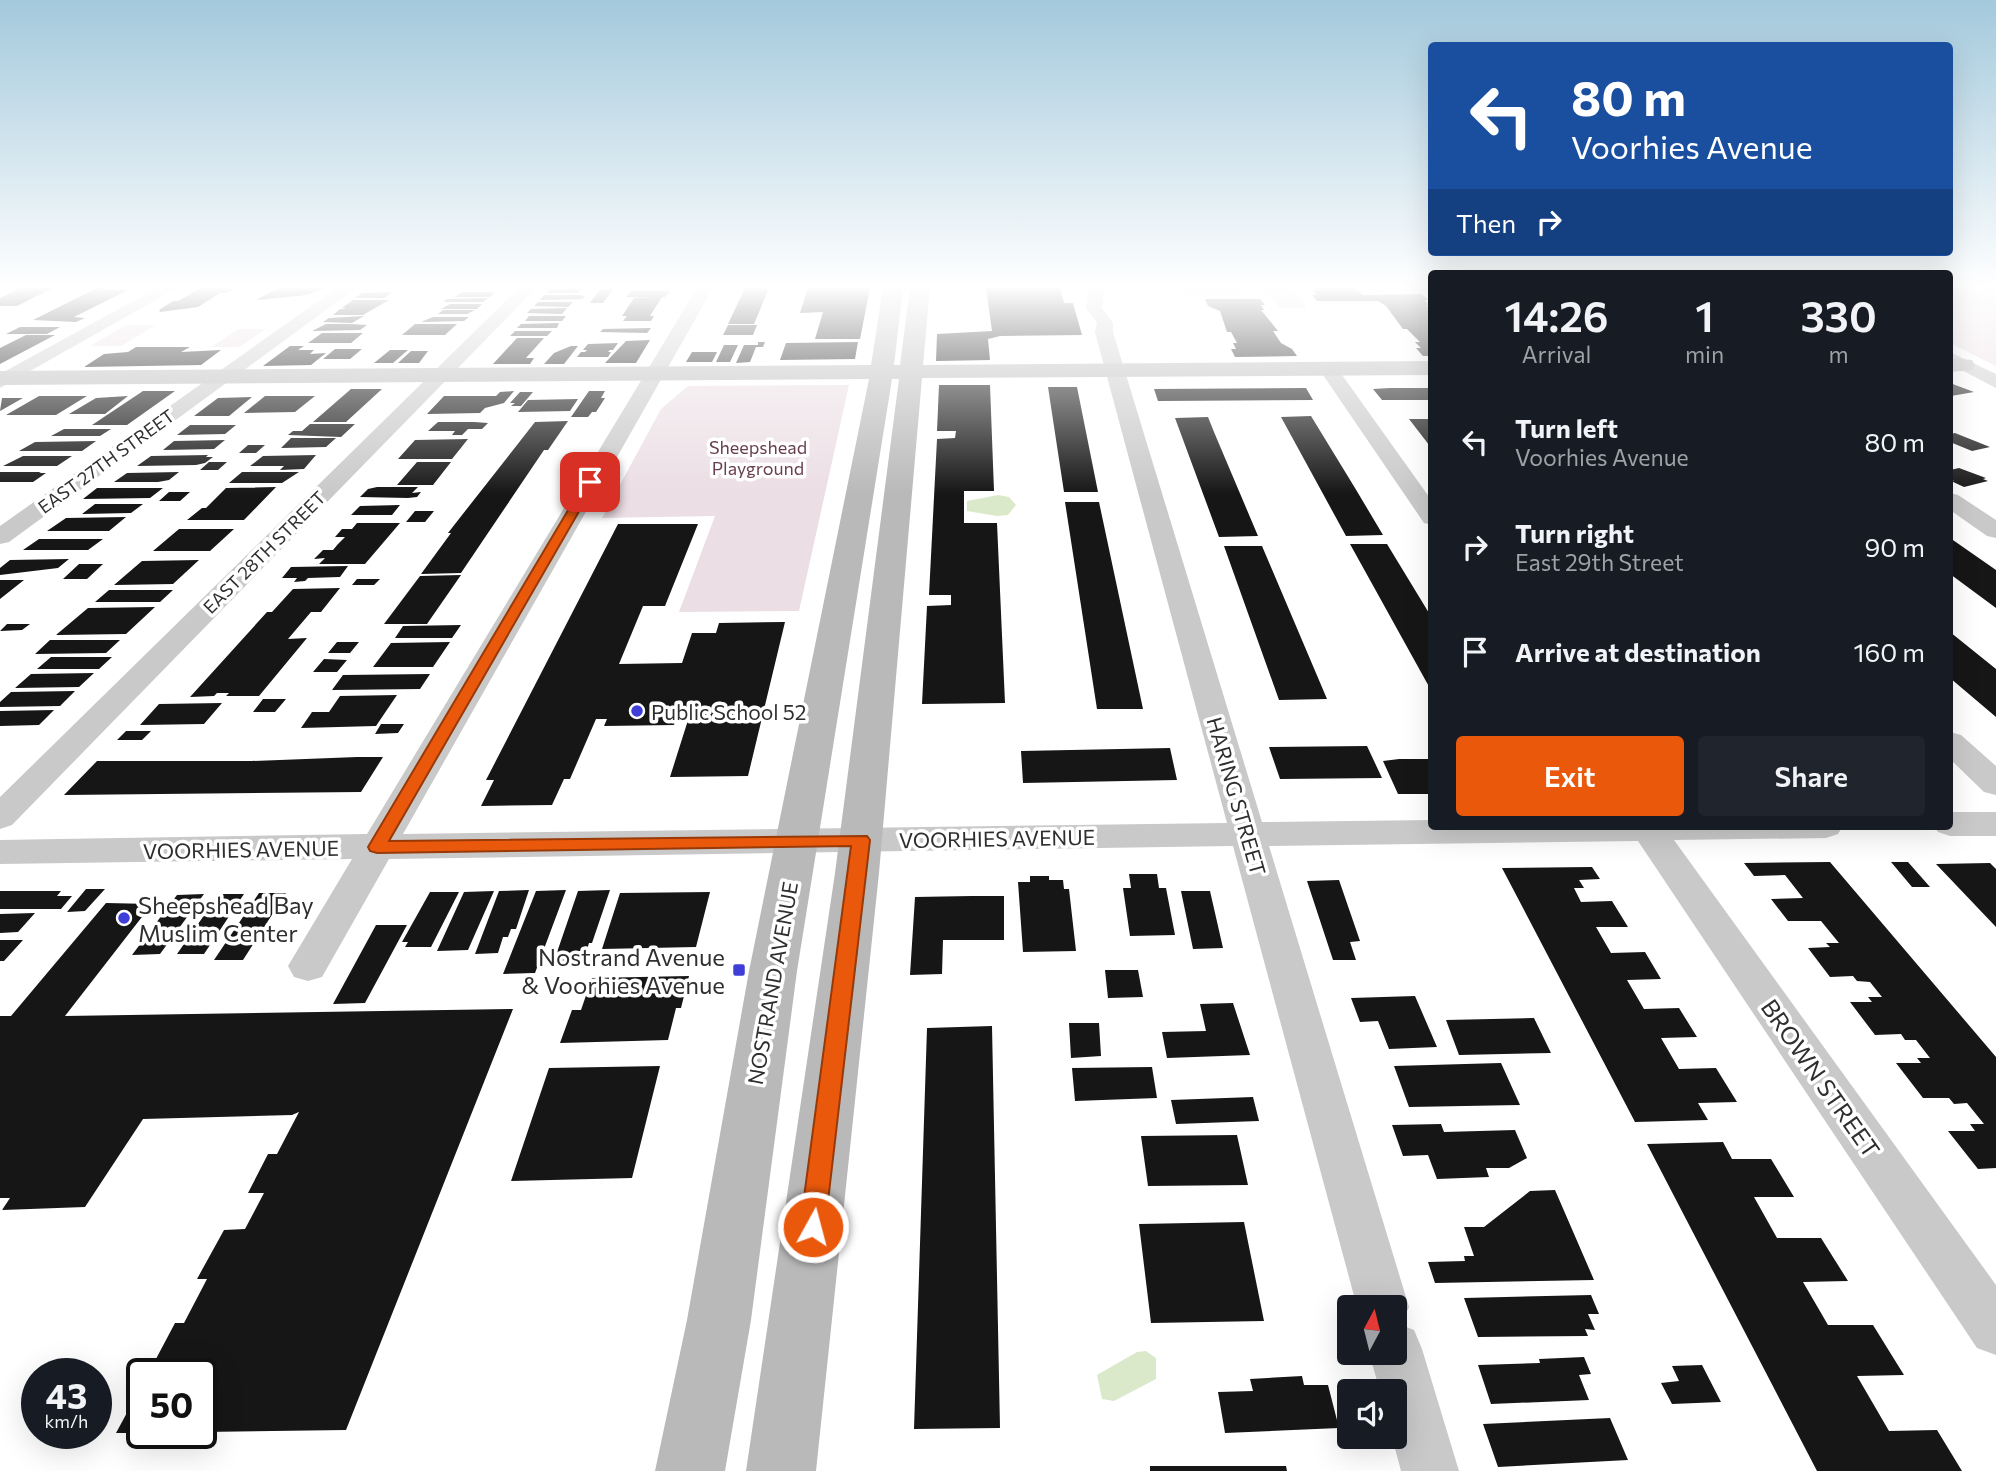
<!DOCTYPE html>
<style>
body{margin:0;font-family:Commissioner,sans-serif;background:#20242c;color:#f1f3f6;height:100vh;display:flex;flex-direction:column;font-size:26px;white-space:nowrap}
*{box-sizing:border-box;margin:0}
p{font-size:23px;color:#9ea1a6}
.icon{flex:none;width:38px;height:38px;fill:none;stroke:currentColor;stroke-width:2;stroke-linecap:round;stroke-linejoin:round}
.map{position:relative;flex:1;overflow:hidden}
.details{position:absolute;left:1428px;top:270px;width:525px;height:560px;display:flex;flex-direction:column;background:#171b24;border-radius:7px;box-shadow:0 7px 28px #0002}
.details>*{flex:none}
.top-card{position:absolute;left:1428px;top:42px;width:525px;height:214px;border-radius:7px;box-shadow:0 7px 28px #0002;background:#1a4fa0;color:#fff;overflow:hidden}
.needle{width:46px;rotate:7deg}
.tools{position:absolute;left:1337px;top:1295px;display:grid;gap:14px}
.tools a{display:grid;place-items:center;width:70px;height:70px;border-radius:7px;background:#171b24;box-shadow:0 7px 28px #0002;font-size:35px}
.speed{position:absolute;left:21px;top:1358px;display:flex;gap:14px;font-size:35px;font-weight:700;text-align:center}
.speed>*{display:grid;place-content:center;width:91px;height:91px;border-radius:50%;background:#171b24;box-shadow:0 7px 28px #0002;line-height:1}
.speed small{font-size:18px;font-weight:400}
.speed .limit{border:4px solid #111;border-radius:10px;background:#fff;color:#111}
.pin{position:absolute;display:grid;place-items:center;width:60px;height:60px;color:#fff;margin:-30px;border-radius:14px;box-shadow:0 4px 10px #0006}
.me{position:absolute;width:77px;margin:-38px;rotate:7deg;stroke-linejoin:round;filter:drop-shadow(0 0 5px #0008)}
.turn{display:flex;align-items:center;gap:24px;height:147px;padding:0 28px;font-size:32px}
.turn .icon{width:91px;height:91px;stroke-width:2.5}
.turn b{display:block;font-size:49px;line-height:60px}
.then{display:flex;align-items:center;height:66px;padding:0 28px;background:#0003;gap:14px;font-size:26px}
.eta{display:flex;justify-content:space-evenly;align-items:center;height:119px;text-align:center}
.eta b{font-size:42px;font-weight:600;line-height:49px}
.cta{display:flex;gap:14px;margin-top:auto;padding:14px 28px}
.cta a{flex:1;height:80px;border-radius:7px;background:#ea580c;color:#fff;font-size:28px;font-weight:600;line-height:80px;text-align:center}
.cta a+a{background:#20242c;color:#f1f3f6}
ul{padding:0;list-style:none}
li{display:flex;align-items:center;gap:21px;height:105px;padding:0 28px}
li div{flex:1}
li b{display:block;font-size:26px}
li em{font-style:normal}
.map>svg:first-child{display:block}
</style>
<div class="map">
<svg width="1996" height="1471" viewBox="0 0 1996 1471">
<rect width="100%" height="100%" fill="#fff"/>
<path fill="#ebdee4" d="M1181,288H1293L1307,308H1280L1268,293L1184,294Z
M1950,288H1996V366L1950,343Z
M126,325H156L121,346H90Z
M238,329H266L239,347H211Z
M849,385L799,611L679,612L715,516L602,518L661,409L688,386Z"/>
<path fill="#dbe9cb" d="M998,495L1009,497L1016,505L1008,515L997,516L967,511V501Z
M1146,1351L1156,1358V1379L1114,1401L1102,1399L1097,1375L1137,1352Z"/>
<path fill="#161616" d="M21,288H53L17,306H0V298Z
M97,288L128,290L74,317L85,318L76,322L33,320Z
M201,288H235L227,293H220L198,307L160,312L159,310L173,301H178Z
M278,288H326L306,295L256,300Z
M578,288H582L578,293H547L551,289Z
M745,288H769L754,324H728Z
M808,288H870L860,339H815L823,312L800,313Z
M986,288H1060L1064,303H1073L1082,335L1000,336L988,339L990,360L936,361L937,334L992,331Z
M1315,288H1354L1363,295L1422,294L1428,300H1424L1429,305H1426L1432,311V356H1423L1416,348H1421L1415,342H1420L1407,329H1403L1386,306L1378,301H1317L1312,295H1317L1313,290H1317Z
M600,289H613L603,303H590Z
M631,291H670L665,297H662L650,316H654L651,321H623L627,316H622L634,298H657L626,297Z
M392,292L384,298H355L362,293Z
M463,292H495L490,297H454Z
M544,295H579L585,296L582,299L540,300Z
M488,298L483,302H443L447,299Z
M1205,299H1260L1265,305H1261L1264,310H1261L1278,331H1273L1281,343L1292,349L1297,356L1235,357L1231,349H1236L1233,343H1237L1231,332H1227L1220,311L1208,306Z
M353,300H389L363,315H333L340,309H347L342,308Z
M538,302H573L568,307L534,306Z
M450,304H482L477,309H441Z
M567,308L562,314L527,313L531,309Z
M443,310H475L467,314H438Z
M364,316L352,323L323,322L329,318Z
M529,316H566L562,321H525Z
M433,317H469L464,321L421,322Z
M559,323L557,328H517L521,324Z
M326,324H351L367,325L360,330L312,331Z
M415,324H457L445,335H402Z
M728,325H757L753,335H723Z
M20,327H60L47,334H6Z
M651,328L647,333L600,332L603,329Z
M515,331H552L547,336H510Z
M322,333H363L351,343H308Z
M26,335H55L0,364V348Z
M517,338H544L526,358H534L530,364H493Z
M650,340L636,363H605L626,341Z
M758,342H765L763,347H756L750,362L736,363L744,345H758Z
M858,342L855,359L780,360L786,343Z
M618,343L613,350H610L608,352H611L608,357H577L581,352H585L587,350H583L588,344Z
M724,345H738L730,362H716Z
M290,346H304L298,350H314L310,354L326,353L311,365L263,366Z
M571,346H578L564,364H544L554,353Z
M136,347H190L181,352L221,350L201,365L84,367L104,354L128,352Z
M335,349H362L350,359H323Z
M390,350H408L393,363H374Z
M411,351H428L419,363H398Z
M692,352H717L712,362H686Z
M1950,383L1974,392L1951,396Z
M939,385H990L994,491H964V523H997L1005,703L922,704L927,606L951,605V595H929L937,439L955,438L956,431H937Z
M1048,387H1077L1098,492H1064Z
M1306,388L1313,400L1158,401L1154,389Z
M1390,388H1432V400H1382L1373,389Z
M351,389H382L346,422H313Z
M143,391H175L127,425H92Z
M514,391L504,403L485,408L480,413L427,414L444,396H496L500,392Z
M589,391H605L601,398H605L596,412H592L588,417H571Z
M520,392H533L521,406H511L515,403H510Z
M39,396H87L56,415H6Z
M128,396L105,414H69L96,398Z
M265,396H315L295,412L244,413Z
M252,397L229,416H194L218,398Z
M2,398H23L0,411Z
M578,399L570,411L518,412L528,400Z
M1311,416L1355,488L1383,535L1346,536L1281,417Z
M1208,417L1214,432L1258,536L1219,537L1175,418Z
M1409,419H1432V449L1426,441Z
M568,421L548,450H544L461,573L421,574L451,533H448L455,524L535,422Z
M438,422H474L488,423L482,429H468L462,435H452L455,431H428Z
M310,424H355L341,437L288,435L293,431H302Z
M190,425H236L225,434L177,435Z
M64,429H111L100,436H51Z
M1955,433L1990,447L1972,451L1950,442V434Z
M291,438H336L326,447L281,448Z
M468,439L452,459H398L415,440Z
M225,440L214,449L163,450L174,441Z
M96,441L82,451H19L35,442Z
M248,445H265L256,453H239Z
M208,455L206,457H213L205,463L196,465L137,466L151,456Z
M316,455L304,469L280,470L284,466H250L263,456Z
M23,456H72L57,466H3Z
M209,462H227L218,470H200Z
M417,462H451L433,485H397Z
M1959,468L1986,478L1983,479L1988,481L1964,487L1951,481H1954L1950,479V470Z
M0,472H41L39,473H46L33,482H0Z
M179,472L169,480L158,482H114L127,473Z
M242,472H299L282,483H229Z
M276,487L244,520H187L202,508H206L226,488Z
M377,487H418L412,493L421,492L417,497L408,498L360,497L368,489Z
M97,488H163L150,498L83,499Z
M169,492H190L180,501H159Z
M1065,502H1099L1143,709H1097Z
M95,504H143L131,513L82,514Z
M400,505L392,515H351L360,506Z
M415,511H434L425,522H406Z
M126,517L109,531H47L66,518Z
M357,523H400L365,564H319L325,558L314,559L323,550H333L338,544L345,537H335L342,529H352Z
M618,524H698L665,606H643L619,664L682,663L692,633H716L719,623L785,622L748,776L670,777L689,717H676L674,725L604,726L607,719H596L570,779H564L552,805L481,806L494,780H486Z
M179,529H234L210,551H153Z
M1950,538L1996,570V608L1950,574Z
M39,539H103L88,550H23Z
M1350,544H1387L1432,618V692Z
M1224,546H1262L1327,699L1279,700Z
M69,559L58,568L0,575V568L10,560Z
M199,560L173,584L114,585L142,561Z
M79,564H103L87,579H63Z
M348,566L340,577L308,578L305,581L294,582L297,578H282L291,567Z
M461,575L427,624H384L420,576Z
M357,579H380L374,585H352Z
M0,580H24L0,599Z
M340,588L321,612H311L288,639L307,638L259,696H226L229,693H217L214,696L190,697L267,612H272L293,589Z
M109,590H173L160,602H95Z
M155,607L126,634L56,635L88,608Z
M7,624H30L22,630L0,631Z
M461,625L452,638H395L403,626Z
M1950,632L1996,669V717L1950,678Z
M50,640H120L106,653L35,654Z
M337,642H359L350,653H328Z
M450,642L433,667H373L391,643Z
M51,657H112L99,669H37Z
M324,659L347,660L337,672H313Z
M94,673L79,687L15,688L31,674Z
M430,674L420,689L332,690L343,675Z
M75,691L60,706L0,707V702L11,692Z
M397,695L376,726L301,728L312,712H329L340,696Z
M263,699H286L275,712H253Z
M222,703L204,724L140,725L159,704Z
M54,710L39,725L0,726V711Z
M381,724H404L398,733L375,734Z
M126,731H151L142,740H117Z
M1367,746L1382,778L1280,779L1269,747Z
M1170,748L1177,780L1023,783L1021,751Z
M357,757H383L361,792L64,795L97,761H251Z
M1399,759H1432V794H1398L1383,761Z
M1830,862L1996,1057V1168L1978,1169L1948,1131H1975L1970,1124H1984L1967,1103L1954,1104L1949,1098H1923L1896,1063H1921L1917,1058H1930L1916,1040H1905L1901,1034L1875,1035L1850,1002H1872L1868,997H1882L1870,982L1857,981L1853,976L1830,977L1808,948L1830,947L1826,943H1839L1821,921H1788L1771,899L1803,898L1785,875L1754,876L1744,863Z
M1891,862H1908L1930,887H1912Z
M1990,863L1996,869V927L1936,864Z
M1592,867L1600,879L1579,880L1584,888H1574L1581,902L1612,901L1628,927H1596L1611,953L1645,952L1661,979L1627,980L1644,1009L1679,1008L1697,1037L1661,1038L1679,1069L1716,1068L1737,1102L1698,1103L1708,1120L1635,1122L1502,868Z
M1129,874H1157L1159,888H1166L1175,935L1130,936L1123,888H1131Z
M1030,876H1049V880H1063L1064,889H1069L1076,951L1023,952L1018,882H1030Z
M1339,880L1360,941L1350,942L1356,960H1333L1307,881Z
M86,889H105L85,911L67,912Z
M529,890L516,929H511L508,937H503L498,953L475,954L499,891Z
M566,890L535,973L503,974L536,891Z
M610,890L592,943H589L583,963L553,964L578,891Z
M0,891H61L57,896H72L61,909H0Z
M494,891L468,950L437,951L464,892Z
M1181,891H1210L1223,948L1193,949Z
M430,892H459L431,947H405L408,942H402Z
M710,892L696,947L602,949L620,893Z
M259,893H286L243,960H214Z
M204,894L160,954L132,955L177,895Z
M219,894H244L204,954H177Z
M972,896H1004V940H943L942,974L910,975L915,897Z
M106,903L152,904L65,1016L513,1009L346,1430L201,1432V1374H148L175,1323H184L207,1279H197L224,1230L245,1229L264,1193H248L268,1154H277L299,1112L292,1115L143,1119L85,1207L2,1210L10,1198H0V1016H11Z
M35,913L18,932L0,933V914Z
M376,925H407L365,1003L333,1004Z
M0,940H23L4,961H0Z
M1105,970H1138L1143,997L1108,998Z
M689,976L681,1008H676L668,1040L560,1043L572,1010H581L592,978Z
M1415,996L1437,1047L1389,1049L1378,1021L1360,1022L1351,998Z
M1233,1003L1250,1055L1167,1058L1162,1032L1206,1031L1200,1004Z
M1534,1018L1551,1053L1459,1055L1446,1020Z
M1069,1023H1099L1101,1056L1071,1058Z
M992,1026L1000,1428L914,1429L927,1028Z
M1501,1063L1520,1105L1409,1107L1394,1066Z
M660,1066L632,1178L511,1181L549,1068Z
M1152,1067L1157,1098L1075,1101L1072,1068Z
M1253,1097L1259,1121L1176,1124L1171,1100Z
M1441,1124L1444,1132L1515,1130L1527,1158L1509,1168H1486L1489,1177L1437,1179L1428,1155L1403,1156L1392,1125Z
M1237,1135L1248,1185L1148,1186L1141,1136Z
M1723,1142L1732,1159H1771L1794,1197H1754L1777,1238H1821L1848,1281L1803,1282L1828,1325H1873L1904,1375L1857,1376L1889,1431L1937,1430L1962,1471H1817L1647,1144Z
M1555,1190L1594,1280L1435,1283L1428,1262L1465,1261L1464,1256H1474L1464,1227H1484L1530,1191Z
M1244,1222L1264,1321L1151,1323L1139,1224Z
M1591,1295L1599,1314H1588L1595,1330L1585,1329L1588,1336L1478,1337L1464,1298Z
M1584,1357L1591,1374L1579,1375L1589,1400L1491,1404L1478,1365L1540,1363L1539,1359Z
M1702,1365L1721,1402L1672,1404L1661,1383L1679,1381L1672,1366Z
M1302,1376L1304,1385H1328L1339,1428L1225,1433L1218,1392L1253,1391L1250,1379Z
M142,1385V1433H116Z
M1610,1418L1628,1460L1498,1467L1483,1424Z
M1150,1466H1286L1287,1471H1150Z"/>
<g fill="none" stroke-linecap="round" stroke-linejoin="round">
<path fill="#c9c9c9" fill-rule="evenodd" d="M157,288H177L0,388V374Z
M337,288H356L9,542L0,544V526Z
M519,288H536L12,825L0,829V797Z
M697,288H713L403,834L1227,823L1095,332L1097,323L1086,308L1088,293L1084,288H1101L1104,293L1102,308L1113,323V332L1262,822L1432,820V826H1843L1838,834L1826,838L1674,840L1996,1285V1355L1977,1348L1638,841L1269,846L1409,1307L1401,1325L1414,1330L1422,1349L1459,1471H1401L1392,1437H1395V1391H1380L1369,1353H1395V1307H1357L1233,846L389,859L322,977L308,981L294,977L288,966L352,859L0,864V840L367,834Z
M1950,352L1996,374V388L1950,364Z
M1328,363L1335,365L1432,501V525L1424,523L1319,369Z
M1950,493L1958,495L1996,520V538L1987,536L1950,510Z
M1950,732L1961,735L1996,766V795L1984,792L1950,759Z
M1950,812H1996V836H1950L1938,832L1934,826H1950Z"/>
<path fill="#b9b9b9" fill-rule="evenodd" d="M883,288H903L894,365H900L910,288H930L923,365L1432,361V375L922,378L879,873L816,1471H746L835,873L899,379H892L797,971L751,1320L725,1471H655L687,1320L749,971L869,379L0,385V371L871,365Z
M1950,358L1972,360L1975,365L1972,370L1950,372Z"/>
</g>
<linearGradient id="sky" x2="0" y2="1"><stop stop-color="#a3c9dc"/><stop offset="0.58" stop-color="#fff"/><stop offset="1" stop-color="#fff" stop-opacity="0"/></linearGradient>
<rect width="1996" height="494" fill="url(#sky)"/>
<path fill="#ea580c" stroke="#983908" stroke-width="2" d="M586,480L596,482L389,841L867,836L870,840L825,1227L821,1235L813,1238L804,1235L800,1227L851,846L377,853L370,851L368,847Z"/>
<g fill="#3f3ed9" stroke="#fff" stroke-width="2.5">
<circle cx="637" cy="711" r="7"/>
<circle cx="124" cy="918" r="7"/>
<rect x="732" y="963" width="14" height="14" rx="3.5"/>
</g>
<g text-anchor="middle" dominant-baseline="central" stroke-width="7" stroke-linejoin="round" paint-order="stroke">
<g font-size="18" fill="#683f4f" stroke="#fff">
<text x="758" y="447">Sheepshead<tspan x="758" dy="21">Playground</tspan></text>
</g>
<g font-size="18" fill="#2f2f2f" stroke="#fff">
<text transform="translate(106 461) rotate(-36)">EAST 27TH STREET</text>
<text transform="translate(264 552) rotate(-45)">EAST 28TH STREET</text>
</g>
<g font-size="21" fill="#2f2f2f" stroke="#fff" text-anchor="start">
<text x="651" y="711">Public School 52</text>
</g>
<g font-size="21" fill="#2f2f2f" stroke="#fff">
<text transform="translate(1237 796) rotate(74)">HARING STREET</text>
<text transform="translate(997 838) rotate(-1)">VOORHIES AVENUE</text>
<text transform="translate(241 849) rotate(-1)">VOORHIES AVENUE</text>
<text transform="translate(772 983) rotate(-80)">NOSTRAND AVENUE</text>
</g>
<g font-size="24" fill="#2f2f2f" stroke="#fff" text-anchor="start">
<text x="138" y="904">Sheepshead Bay<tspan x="138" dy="28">Muslim Center</tspan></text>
<text x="725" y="956" text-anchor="end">Nostrand Avenue<tspan x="725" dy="28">&amp; Voorhies Avenue</tspan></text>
</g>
<g font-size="24" fill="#2f2f2f" stroke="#fff">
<text transform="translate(1821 1078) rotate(55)">BROWN STREET</text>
</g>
</g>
</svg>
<div class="tools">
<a><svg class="needle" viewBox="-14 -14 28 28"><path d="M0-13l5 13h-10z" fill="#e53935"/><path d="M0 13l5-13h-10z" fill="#9ea1a6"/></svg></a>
<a><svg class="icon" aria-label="sound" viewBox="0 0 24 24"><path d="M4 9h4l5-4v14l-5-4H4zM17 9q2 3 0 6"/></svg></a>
</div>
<div class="speed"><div>43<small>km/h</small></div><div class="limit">50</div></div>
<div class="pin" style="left:590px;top:482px;background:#d93025"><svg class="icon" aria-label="arrive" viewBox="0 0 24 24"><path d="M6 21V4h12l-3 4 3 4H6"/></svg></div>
<svg class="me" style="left:813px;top:1227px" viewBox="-20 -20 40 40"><circle r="17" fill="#ea580c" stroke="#fff" stroke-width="3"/><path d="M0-11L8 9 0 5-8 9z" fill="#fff"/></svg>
<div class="top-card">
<div class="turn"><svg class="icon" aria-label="left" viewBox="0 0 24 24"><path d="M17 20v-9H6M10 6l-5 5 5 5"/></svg><div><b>80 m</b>Voorhies Avenue</div></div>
<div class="then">Then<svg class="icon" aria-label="right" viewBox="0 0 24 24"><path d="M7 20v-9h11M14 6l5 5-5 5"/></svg></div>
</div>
<section class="details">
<div class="eta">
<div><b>14:26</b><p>Arrival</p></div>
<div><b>1</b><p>min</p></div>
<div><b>330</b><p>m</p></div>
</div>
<ul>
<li><svg class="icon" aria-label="left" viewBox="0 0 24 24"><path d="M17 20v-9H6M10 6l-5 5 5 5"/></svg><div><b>Turn left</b><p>Voorhies Avenue</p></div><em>80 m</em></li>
<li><svg class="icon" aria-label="right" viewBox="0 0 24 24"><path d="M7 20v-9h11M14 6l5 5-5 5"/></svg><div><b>Turn right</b><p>East 29th Street</p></div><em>90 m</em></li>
<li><svg class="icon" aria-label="arrive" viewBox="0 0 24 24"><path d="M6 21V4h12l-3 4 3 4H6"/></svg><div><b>Arrive at destination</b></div><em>160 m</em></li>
</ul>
<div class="cta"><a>Exit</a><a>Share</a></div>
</section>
</div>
